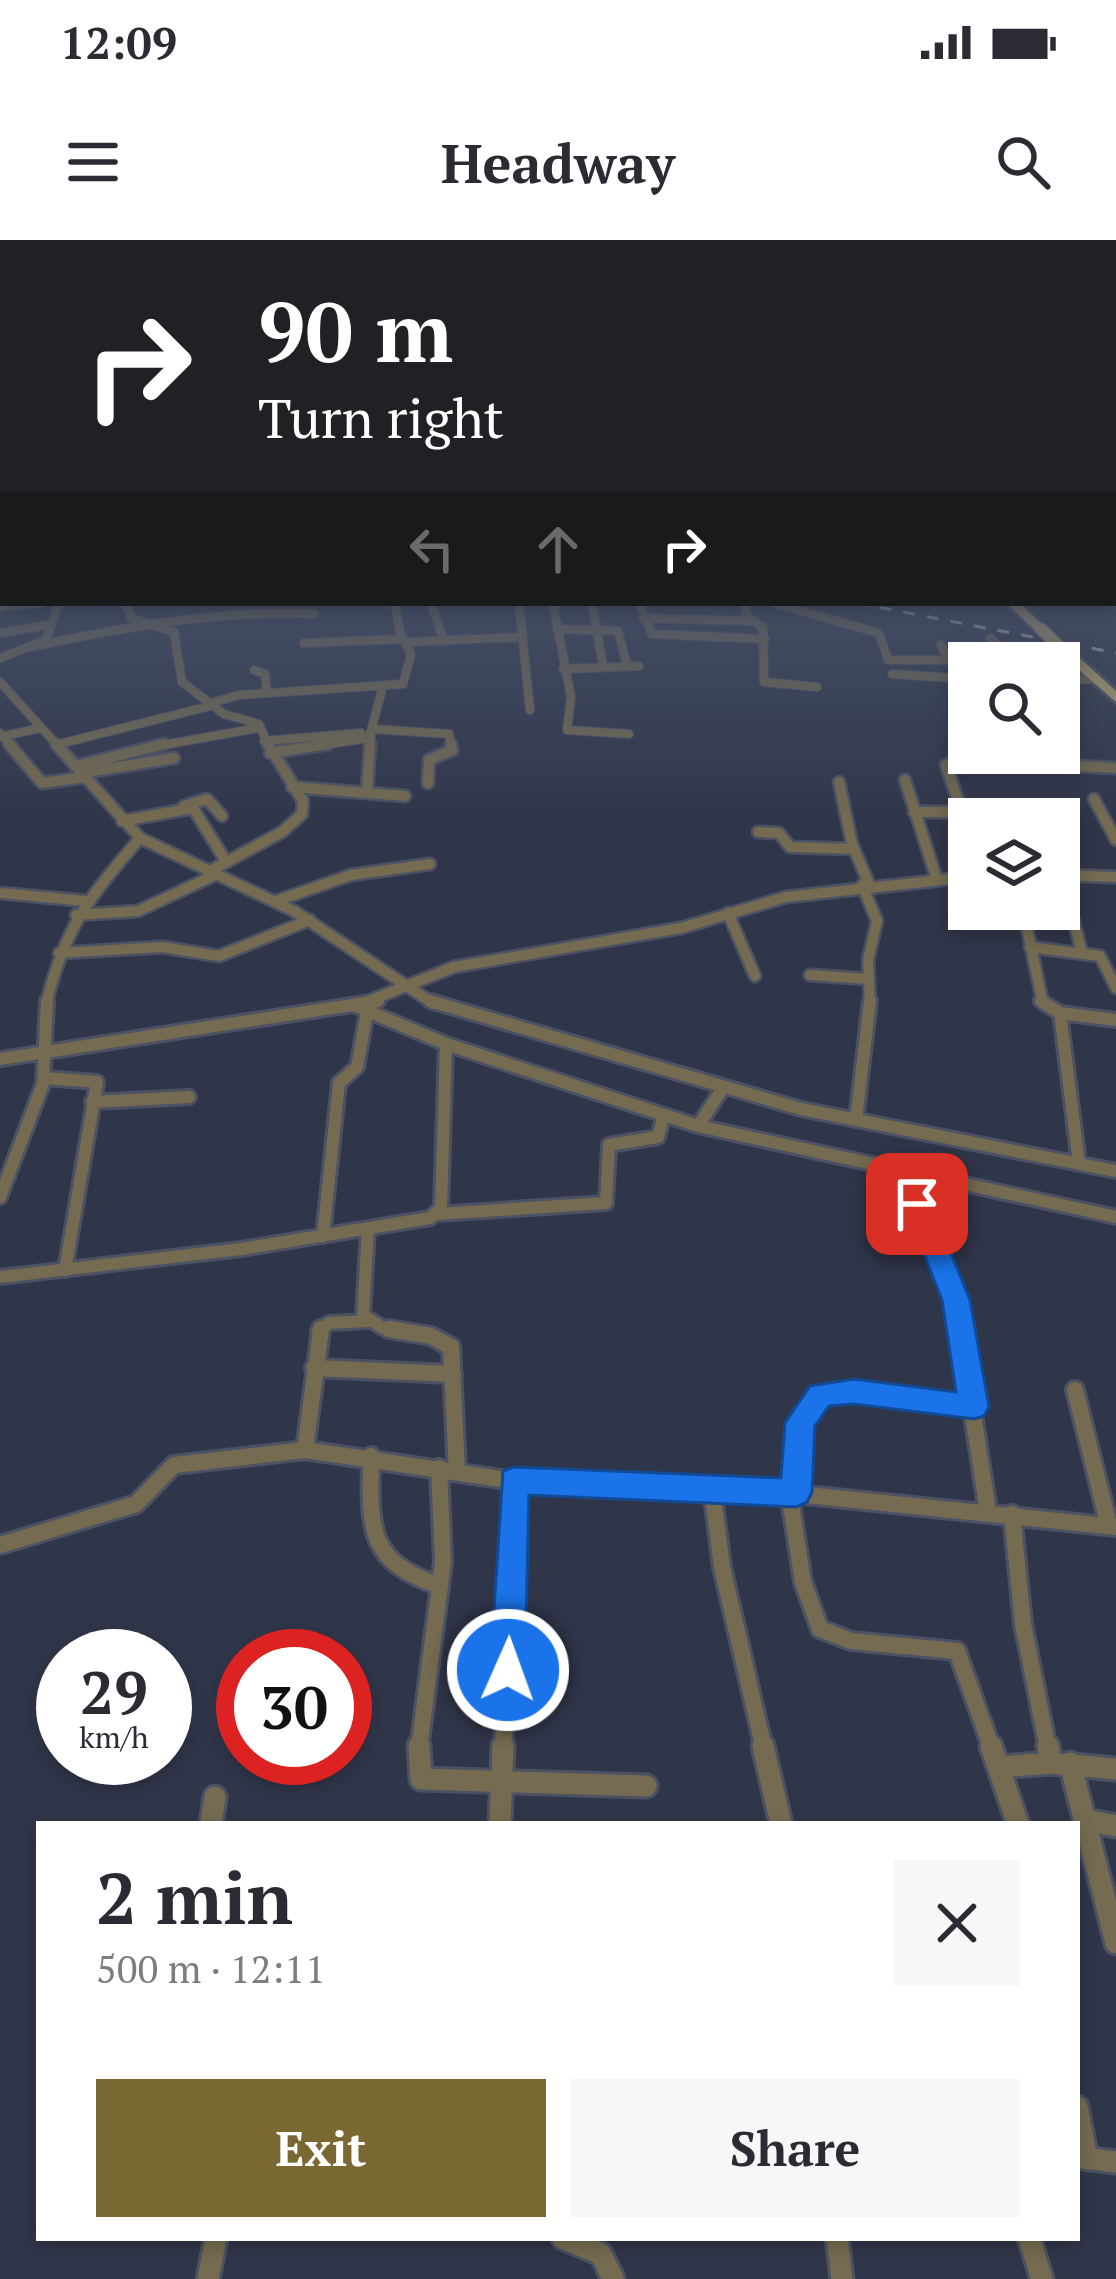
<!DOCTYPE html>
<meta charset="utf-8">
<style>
body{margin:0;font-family:"PT Serif",serif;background:#f7f7f7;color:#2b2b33;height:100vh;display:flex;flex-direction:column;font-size:45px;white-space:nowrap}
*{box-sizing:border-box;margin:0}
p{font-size:39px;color:#7c7c81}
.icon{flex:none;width:66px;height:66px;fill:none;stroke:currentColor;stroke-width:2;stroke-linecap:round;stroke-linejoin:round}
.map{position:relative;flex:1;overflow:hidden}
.side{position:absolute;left:36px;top:1581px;width:1044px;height:420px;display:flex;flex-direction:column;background:#fff;border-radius:0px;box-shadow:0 6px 18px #0003}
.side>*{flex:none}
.guide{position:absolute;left:0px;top:0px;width:1116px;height:366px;box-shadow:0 6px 18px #0003;background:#202124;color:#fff;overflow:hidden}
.buttons{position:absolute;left:948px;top:402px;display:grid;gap:24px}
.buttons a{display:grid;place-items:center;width:132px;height:132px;border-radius:0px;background:#fff;box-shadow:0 6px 18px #0003;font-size:60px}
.speed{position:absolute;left:36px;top:1389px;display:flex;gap:24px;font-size:60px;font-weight:700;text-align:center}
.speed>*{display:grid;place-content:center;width:156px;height:156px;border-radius:50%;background:#fff;box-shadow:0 6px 18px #0003;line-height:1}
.speed small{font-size:30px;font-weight:400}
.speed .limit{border:18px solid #d22;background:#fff;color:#111}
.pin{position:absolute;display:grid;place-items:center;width:102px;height:102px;color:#fff;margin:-51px;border-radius:24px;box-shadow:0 6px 18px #0006}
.me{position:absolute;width:132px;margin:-66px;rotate:2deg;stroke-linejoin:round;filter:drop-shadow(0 0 9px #0008)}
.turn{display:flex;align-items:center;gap:42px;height:252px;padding:0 60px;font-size:54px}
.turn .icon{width:156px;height:156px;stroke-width:2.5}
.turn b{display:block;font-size:84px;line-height:102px}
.lanes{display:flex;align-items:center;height:114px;padding:0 60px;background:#0003;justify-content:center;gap:60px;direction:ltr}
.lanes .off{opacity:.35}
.round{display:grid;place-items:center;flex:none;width:126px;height:126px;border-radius:0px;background:#f7f7f7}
.head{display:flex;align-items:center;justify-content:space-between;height:204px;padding:0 60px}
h1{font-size:72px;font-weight:700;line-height:90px}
.button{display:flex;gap:24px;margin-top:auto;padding:24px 60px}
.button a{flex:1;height:138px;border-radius:0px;background:#7a6833;color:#fff;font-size:48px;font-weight:700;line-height:138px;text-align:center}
.button a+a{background:#f7f7f7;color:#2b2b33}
.status{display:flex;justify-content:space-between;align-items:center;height:84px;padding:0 60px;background:#fff;direction:ltr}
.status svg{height:33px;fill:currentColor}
header{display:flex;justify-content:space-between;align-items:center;height:156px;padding:0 60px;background:#fff;font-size:54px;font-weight:700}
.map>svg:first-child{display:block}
</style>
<div class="status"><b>12:09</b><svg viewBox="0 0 49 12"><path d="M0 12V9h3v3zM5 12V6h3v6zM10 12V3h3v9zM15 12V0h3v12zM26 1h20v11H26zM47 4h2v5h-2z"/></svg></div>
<header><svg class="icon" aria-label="menu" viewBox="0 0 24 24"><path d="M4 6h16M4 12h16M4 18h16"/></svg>Headway<svg class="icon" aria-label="search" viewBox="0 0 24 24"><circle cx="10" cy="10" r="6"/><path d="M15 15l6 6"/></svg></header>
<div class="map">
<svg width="1116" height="2039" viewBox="0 0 1116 2039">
<rect width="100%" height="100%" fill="#303649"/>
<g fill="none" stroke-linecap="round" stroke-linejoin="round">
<g stroke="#4c5264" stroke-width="10">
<path id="minor-far4" d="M125,363L131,378L174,392L182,442L224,474L259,484L269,507
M431,363L444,401
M519,363L530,470
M553,363L571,457L567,490L629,494
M592,363L603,427
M639,363L652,394L765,399
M744,363L747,376L763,388L764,442L817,447
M773,363L879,393L888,420H947L941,405
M0,367L41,363
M643,378L752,381
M557,389L618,391L627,426
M0,393L52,384
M990,398L1016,423
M405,402L523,397
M304,403L403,399
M30,407C126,387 216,370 314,374
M0,418L46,400L59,363
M563,429L639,426
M254,430L265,434L267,453
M892,434L969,439
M1059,440L1095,439
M0,442L59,507
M211,463L239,455L403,444L411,414L400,393L395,363
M373,489L449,494L451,507
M0,493L12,507
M0,497L40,488
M264,501L361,493
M55,505L214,465
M152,507L258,488
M308,507L369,498L382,450
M370,507L371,495
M968,507L969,500"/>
</g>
<g stroke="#4c5264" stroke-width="15">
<path id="minor-far3" d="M9,504L42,543L85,537
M56,504L140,598L294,671L434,764
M270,513L328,504
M964,520L1116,528
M76,526L164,504
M87,532L174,518
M905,540L937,640
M839,542L852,604L869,644
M428,543L429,520L452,510L451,504
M292,547L405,556
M367,550L370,504
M1094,559L1116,600
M184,566L207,559L222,576
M914,572H962L946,525L966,518L968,504
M122,581L193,568L225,620
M758,592L779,593L790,607L854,609
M210,631L282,592L302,574L303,561L268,504
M1059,635L1116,637
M1062,635L1082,713
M862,645L877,681L868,720L870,764
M0,653L86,661
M276,661L351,635L430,624
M1023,669L1043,764
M728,673L755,736
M76,675L138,671L217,634
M1030,707L1100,716L1116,748
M59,713L162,707L219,716L310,680
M810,735L869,739
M46,764C66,685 88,659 140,598
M361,764L454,727L681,688L786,657L969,637"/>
</g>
<g stroke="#4c5264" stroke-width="18">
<path id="minor-far2" d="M430,761L801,869L1116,931
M1041,761L1060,773L1116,780
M356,766L446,804L698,886L723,848
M1060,773L1079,923
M0,819L378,761
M44,838L97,842L65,1030
M92,862L189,857
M856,880L870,761
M698,886L1116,977
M905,935L956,1060L961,1092
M0,957L43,844L47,761
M437,974L606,963L609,905L658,897L664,875
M368,989L363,1075L383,1088L409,1092
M323,996L339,843L357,827L367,772
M0,1037L241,1009L430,978L441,968L446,804
M318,1092L329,1083L368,1081"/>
</g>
<g stroke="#4c5264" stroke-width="22">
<path id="minor-far1" d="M389,1089L431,1096L451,1107L457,1232
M960,1089L988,1272
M314,1128L453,1134
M1075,1150L1109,1286
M305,1210L321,1089
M371,1216C370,1286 365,1321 440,1346
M712,1249L722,1327L764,1509
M789,1252L803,1342L820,1389L851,1401L957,1411L992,1509
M796,1253L800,1183L820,1154L854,1151L973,1167
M1012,1274L1023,1384L1048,1509
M0,1305L136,1264L174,1225L305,1210L514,1241L758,1250L1116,1287
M419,1509L443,1322L439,1228
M503,1509L514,1241"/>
</g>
<g stroke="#4c5264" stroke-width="27">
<path id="minor" d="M419,1506L421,1539L646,1546
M763,1506L781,1584
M991,1506L1018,1584
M1048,1506L1051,1523
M1070,1523L1116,1703
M1000,1527L1051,1523L1116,1529
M1085,1580L1116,1586
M211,1584L215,1557
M500,1584L503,1506
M1077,1867L1087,1919
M1077,1917L1116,1922
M563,1998L601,2014L613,2039
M837,1998L842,2039
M1029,1998L1042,2039
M208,2039L216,1998"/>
</g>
<g stroke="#4c5264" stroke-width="6">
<path id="major" d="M1113,358H1116V364L1109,363H1113Z"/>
</g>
<g stroke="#4c5264" stroke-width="6">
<path id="highway" d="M1006,363H1019L1047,389L1037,392Z
M1057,405H1065L1116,451V462L1057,411Z"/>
</g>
<use href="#minor-far4" stroke="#756b50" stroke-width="8"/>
<use href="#minor-far3" stroke="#756b50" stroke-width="10"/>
<use href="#minor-far2" stroke="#756b50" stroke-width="12"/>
<use href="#minor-far1" stroke="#756b50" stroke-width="16"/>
<use href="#minor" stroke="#756b50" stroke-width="21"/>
<use href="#major" fill="#b19d65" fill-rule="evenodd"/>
<use href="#highway" fill="#c9b16d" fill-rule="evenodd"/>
<path stroke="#b3b8c6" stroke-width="3" stroke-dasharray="12 12" stroke-linecap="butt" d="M856,363L1116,413"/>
<g stroke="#4c5264" stroke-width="15" stroke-linecap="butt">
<path id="highway-bridge" d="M1041,389L1061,408"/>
</g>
<use href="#highway-bridge" stroke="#c9b16d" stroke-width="12"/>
</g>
<linearGradient id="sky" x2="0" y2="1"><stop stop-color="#1a1e28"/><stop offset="0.52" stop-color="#48526a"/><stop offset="1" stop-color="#48526a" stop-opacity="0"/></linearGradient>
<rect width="1116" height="589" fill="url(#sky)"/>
<path fill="#1a73e8" stroke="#114b97" stroke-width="3" d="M917,955L931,964L970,1060L989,1167L984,1176L974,1179L854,1164L829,1166L815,1186L812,1252L807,1262L796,1267L529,1255L525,1430L520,1442L508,1447L496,1442L490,1430L503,1231L514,1227L781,1238L785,1183L810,1146L854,1139L956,1152L942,1060L904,964Z"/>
</svg>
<div class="buttons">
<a><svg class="icon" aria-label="search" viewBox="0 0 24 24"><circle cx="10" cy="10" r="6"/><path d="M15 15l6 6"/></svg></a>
<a><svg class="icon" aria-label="layers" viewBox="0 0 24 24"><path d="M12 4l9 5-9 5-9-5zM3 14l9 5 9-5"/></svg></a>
</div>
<div class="speed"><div>29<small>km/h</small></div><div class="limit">30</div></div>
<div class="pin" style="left:917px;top:964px;background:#d93025"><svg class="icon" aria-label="arrive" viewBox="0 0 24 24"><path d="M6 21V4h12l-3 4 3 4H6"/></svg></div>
<svg class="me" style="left:508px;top:1430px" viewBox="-20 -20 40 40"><circle r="17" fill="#1a73e8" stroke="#fff" stroke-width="3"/><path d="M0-11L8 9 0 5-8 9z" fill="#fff"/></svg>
<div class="guide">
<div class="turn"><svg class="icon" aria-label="right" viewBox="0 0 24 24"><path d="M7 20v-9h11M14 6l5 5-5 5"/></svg><div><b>90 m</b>Turn right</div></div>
<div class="lanes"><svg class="icon off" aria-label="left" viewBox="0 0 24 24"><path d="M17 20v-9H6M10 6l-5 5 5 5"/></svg><svg class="icon off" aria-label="ahead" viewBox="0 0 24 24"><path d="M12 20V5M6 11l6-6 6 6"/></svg><svg class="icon" aria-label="right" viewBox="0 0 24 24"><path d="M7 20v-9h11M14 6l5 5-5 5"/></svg></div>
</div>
<section class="side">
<div class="head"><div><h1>2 min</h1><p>500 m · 12:11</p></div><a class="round"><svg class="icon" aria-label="close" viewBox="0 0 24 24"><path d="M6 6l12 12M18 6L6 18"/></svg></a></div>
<div class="button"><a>Exit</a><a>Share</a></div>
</section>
</div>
